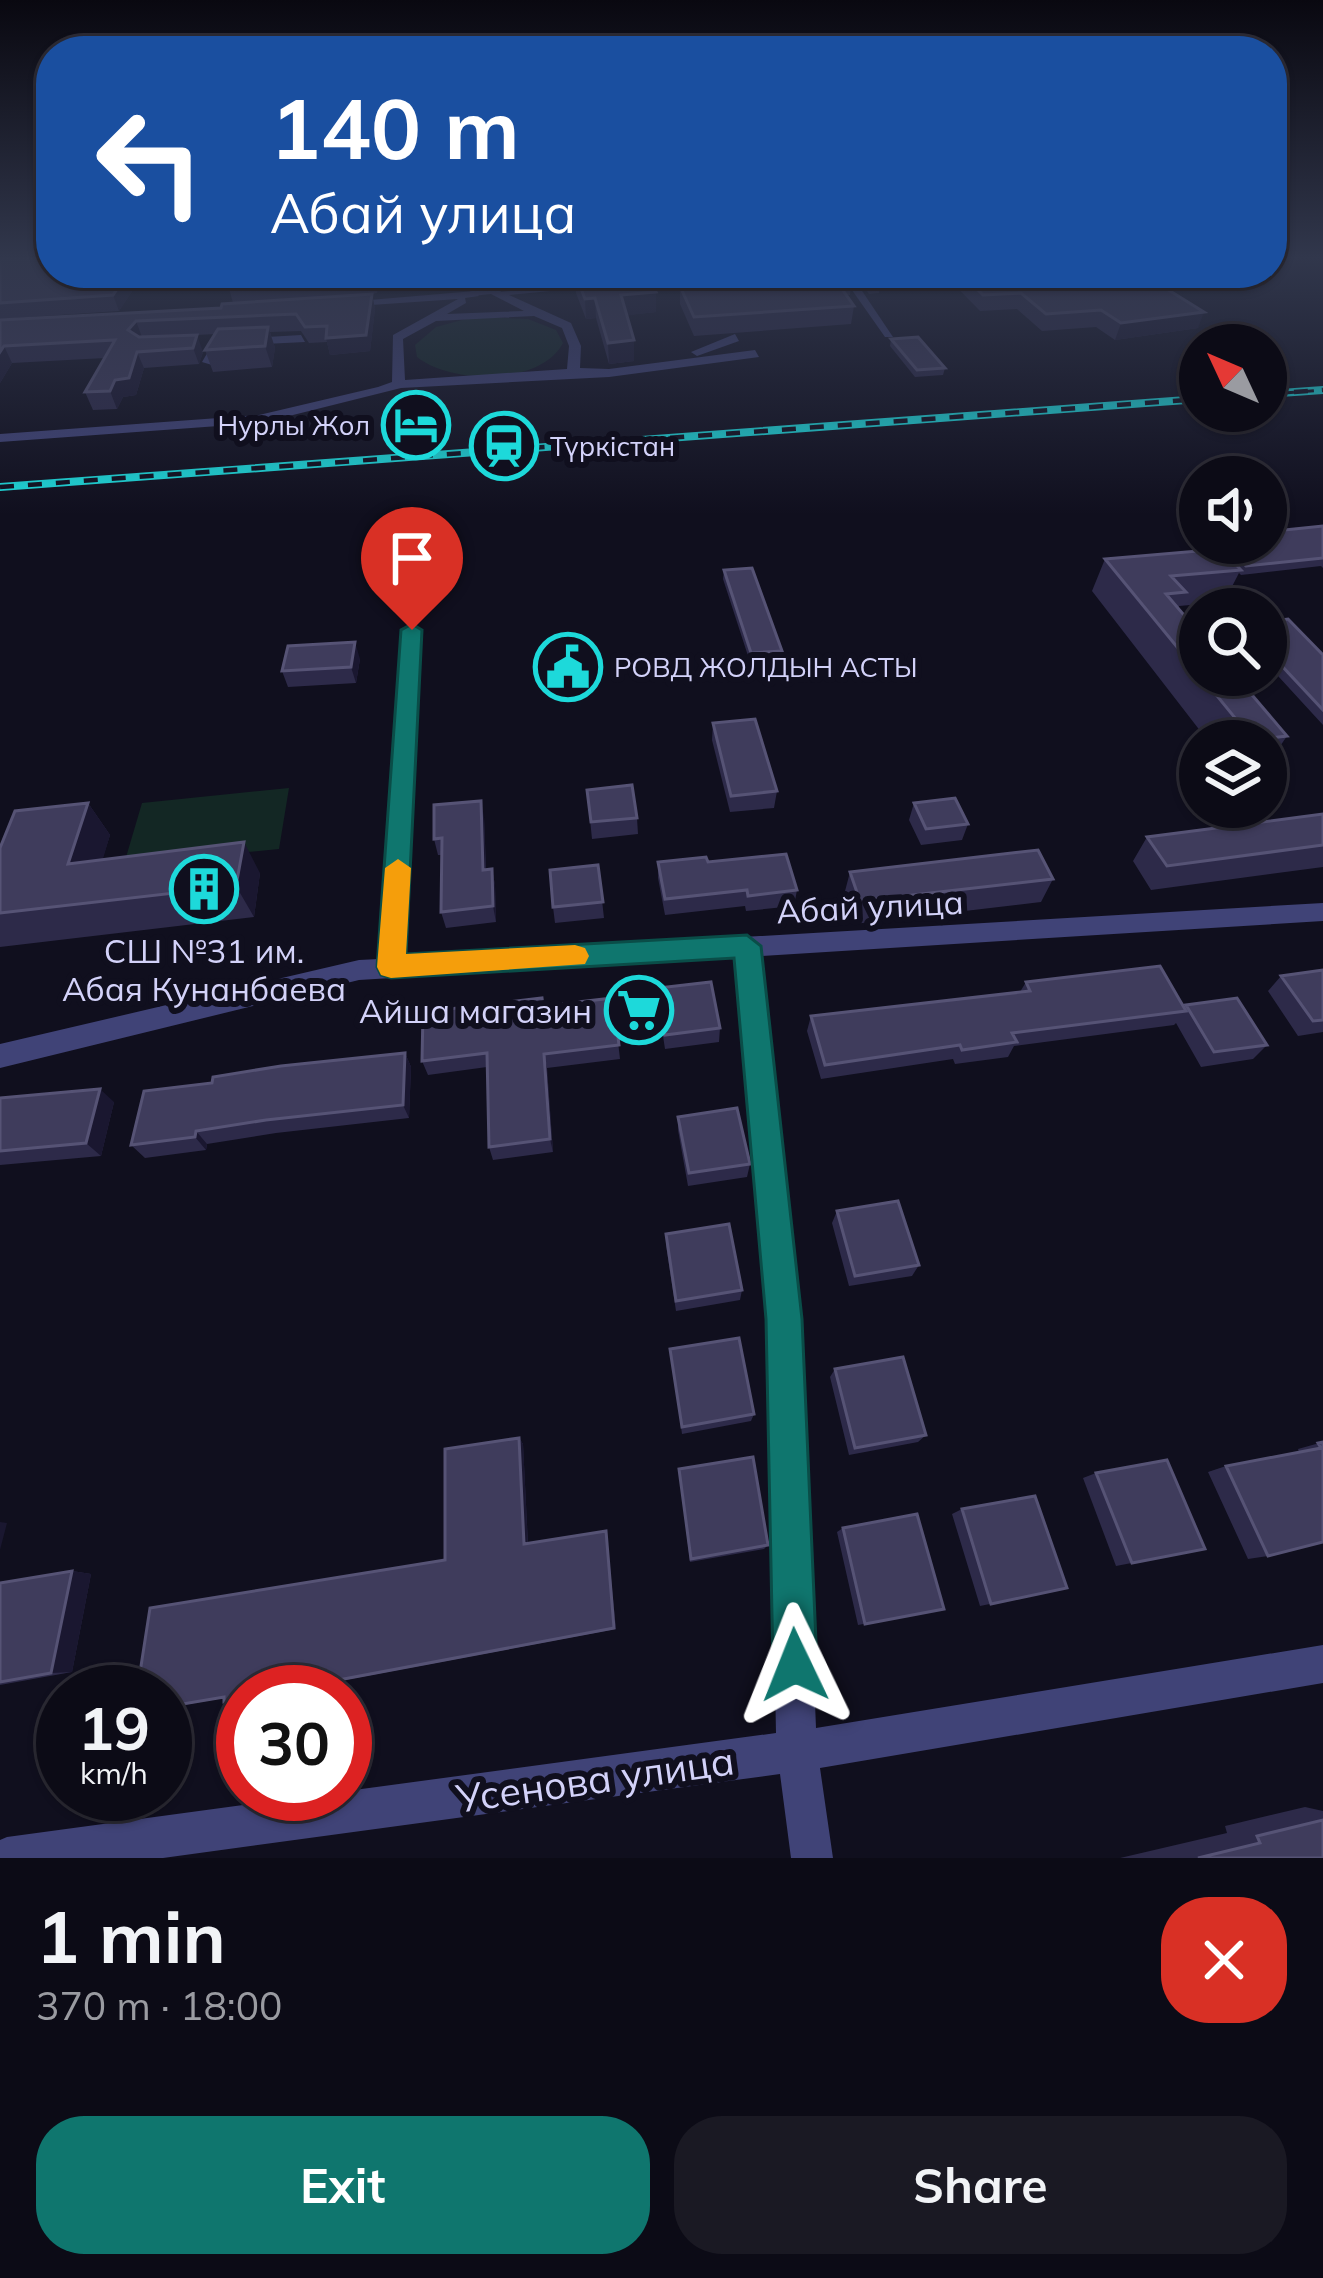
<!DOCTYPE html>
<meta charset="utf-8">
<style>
body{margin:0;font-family:Mulish,sans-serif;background:#1a1923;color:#f1f3f6;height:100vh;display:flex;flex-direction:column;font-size:45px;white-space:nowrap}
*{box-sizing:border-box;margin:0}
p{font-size:39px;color:#9a9ba1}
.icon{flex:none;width:66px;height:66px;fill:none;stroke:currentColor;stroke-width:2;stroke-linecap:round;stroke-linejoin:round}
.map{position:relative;height:1858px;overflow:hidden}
.details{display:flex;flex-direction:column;background:#0c0b16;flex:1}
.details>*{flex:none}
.guide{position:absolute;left:36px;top:36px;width:1251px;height:252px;border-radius:48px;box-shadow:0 3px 9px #0004,0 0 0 3px #2c2b35;background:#1a4fa0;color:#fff;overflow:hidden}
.needle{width:78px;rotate:314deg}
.controls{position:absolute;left:1179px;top:324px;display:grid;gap:24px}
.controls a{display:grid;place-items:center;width:108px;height:108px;border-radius:50%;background:#0c0b16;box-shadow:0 3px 9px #0004,0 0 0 3px #2c2b35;font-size:60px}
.speed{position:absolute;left:36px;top:1665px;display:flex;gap:24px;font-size:60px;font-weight:700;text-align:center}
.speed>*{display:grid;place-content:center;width:156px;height:156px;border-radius:50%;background:#0c0b16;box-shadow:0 3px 9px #0004,0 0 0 3px #2c2b35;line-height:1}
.speed small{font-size:30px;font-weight:400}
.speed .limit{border:18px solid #d22;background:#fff;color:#111}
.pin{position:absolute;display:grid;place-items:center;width:102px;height:102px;color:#fff;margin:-123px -51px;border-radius:50% 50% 50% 0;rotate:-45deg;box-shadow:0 0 12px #0007}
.pin .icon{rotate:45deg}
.me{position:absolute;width:132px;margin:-66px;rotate:358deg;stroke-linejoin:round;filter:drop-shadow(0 0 9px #0008)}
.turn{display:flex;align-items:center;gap:42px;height:252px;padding:0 36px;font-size:54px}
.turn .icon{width:156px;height:156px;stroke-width:2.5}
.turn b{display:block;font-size:84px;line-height:102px}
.round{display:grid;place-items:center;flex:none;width:126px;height:126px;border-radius:48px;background:#1a1923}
.summary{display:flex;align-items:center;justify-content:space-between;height:204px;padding:0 36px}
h1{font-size:72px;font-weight:700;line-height:90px}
.primary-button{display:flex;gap:24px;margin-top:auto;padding:24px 36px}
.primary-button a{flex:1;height:138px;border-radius:48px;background:#0f766e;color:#fff;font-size:48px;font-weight:700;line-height:138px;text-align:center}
.primary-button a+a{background:#1a1923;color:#f1f3f6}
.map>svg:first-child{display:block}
</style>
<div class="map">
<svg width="1323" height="1858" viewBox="0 0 1323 1858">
<rect width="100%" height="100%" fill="#100f1e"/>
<path fill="#132724" d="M473,317L528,319L556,330L563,343C541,386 450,384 417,357L415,345L436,327Z
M289,788L279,849L124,864L142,803Z"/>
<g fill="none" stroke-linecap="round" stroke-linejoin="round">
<path fill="#404377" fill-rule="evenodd" d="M693,273H736L509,295L571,323L581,346L580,368L609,369L755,350L759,357L609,377L401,388L261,423L0,442V434L259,415L378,387L392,382L393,335L458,299L342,307L346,302L475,291L479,296L465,298L466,303L447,314L524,311L489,293ZM534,316L562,328L569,346L567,369L405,380L403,339L436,321Z
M840,273H850L893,337H885Z
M735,334L739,341L697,356L691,352Z
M301,335L305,342L223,346L212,365L202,362L215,340Z
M412,625L421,630L404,957L1323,903V921L760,956L800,1319L816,1728L1323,1645V1683L820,1768L833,1858H791L780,1774L163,1858H0V1840L7,1837L776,1733L768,1319L736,957L359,980L0,1068V1044L359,960L379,959L403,630Z"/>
<path fill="#404377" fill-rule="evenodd" d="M468,273H478L480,290H489L487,273H497L501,293L471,296Z"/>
<g stroke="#1dd9da" stroke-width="4.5">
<path id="rail-far1" d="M1284,393L1323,390"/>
</g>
<g stroke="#1dd9da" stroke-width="8">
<path id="rail" d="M1266,394L1323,390
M0,487L1200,399"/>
</g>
<use href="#rail-far1" stroke="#100f1e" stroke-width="3" stroke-dasharray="10" stroke-linecap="butt"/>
<use href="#rail" stroke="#100f1e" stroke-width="4.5" stroke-dasharray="14" stroke-linecap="butt"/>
</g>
<path fill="#2d2a49" d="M0,260L51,273H144L119,311L0,319Z
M167,273H449L450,280L379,283L377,293L372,294L375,309L370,351L330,355L327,342L309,343L301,331L270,332L275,348L272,367L213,372L205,350L215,334L178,336L203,352L199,364L144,368L136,395L123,397L117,409L93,410L85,392L105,358L12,363L0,383V320L221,308L233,303L226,277L169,281Z
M575,273L656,312L627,315L634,340V361L609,364L596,318L586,319L576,293Z
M806,273H849L852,278L850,295H846L854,306L851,324L694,336L680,304V286L806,278Z
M855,273H879L881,276L879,293L869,294Z
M943,273H1141L1198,328L1115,340L1096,327L1042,331L1017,309L980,311Z
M891,339L945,368L943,375L915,377L890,346Z
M1323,526V568L1321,566L1241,575L1239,573L1224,602L1179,606L1178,608L1287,736L1266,767V741H1208L1092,591L1105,559L1216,549L1212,545L1213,543H1266Z
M724,570L782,651L781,659L750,662L723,579Z
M1266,622L1323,655V725L1266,663Z
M360,659L356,683L288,687L282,671Z
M713,723L777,791L774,808L730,812L712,740Z
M587,790L637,818L638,834L592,839Z
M88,803L110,835L102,860L260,873L254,917L0,947V848Z
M914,803L968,824L962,840L921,845L909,820Z
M1323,814V867L1151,890L1133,861L1147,837Z
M484,817L486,869H492L495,885L496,922L446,928L441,912L442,855H438L434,839Z
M658,862H708L797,890L794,906L746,911L745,906L665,915L658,878Z
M598,865L604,918L555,923L553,907Z
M850,872L1053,879L1041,902L854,924L844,895Z
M1323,970V1032L1298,1036L1268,991L1281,976Z
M1026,982L1184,1007L1186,1005L1267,1045L1253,1059L1201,1067L1176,1023L1174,1025L1014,1046L1008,1057L955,1064L953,1059L821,1079L807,1031L811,1016L1020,992Z
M658,988L720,1028L719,1042L665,1049L658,1003Z
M613,998L620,1059L547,1068L553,1152L493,1160L489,1147L487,1067L428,1075L422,1061L544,1006Z
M405,1053L411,1067L409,1118L276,1133L207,1144L206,1150L145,1158L131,1145L212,1083Z
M0,1098L114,1102L101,1156L0,1165Z
M678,1117L750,1164L747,1177L688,1186L678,1130Z
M837,1211L919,1265L912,1276L849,1286L832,1223Z
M666,1234L742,1290L740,1300L676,1311L666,1245Z
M670,1349L754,1414L751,1421L682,1434Z
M835,1369L926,1435L918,1442L849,1455L830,1377Z
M519,1438L523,1444L528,1544L606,1531L616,1629L281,1692H243V1699L224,1702V1698L165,1708V1692L445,1560Z
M1323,1442L1268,1556L1248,1559L1208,1472L1226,1466L1299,1452L1298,1449Z
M679,1469L768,1545L764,1549L690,1562Z
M1096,1473L1205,1549L1116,1566L1083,1478Z
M962,1509L1067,1588L980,1606L952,1514Z
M843,1528L944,1609L858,1625L837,1532Z
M72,1571L91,1574L72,1672L0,1685V1583Z
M1305,1807L1323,1811V1858H1120L1227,1833L1225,1826Z"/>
<path fill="#1a1730" d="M128,273H144L119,311L113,295Z
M373,273H377L379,283L377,293Z
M656,292V312L622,316L621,295Z
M372,294L375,309L370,351L330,355L326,338Z
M595,298L596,318L586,319L585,299Z
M1204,312L1198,328L1115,340L1121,323Z
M136,321L142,337L135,346L128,330Z
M268,327L275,348L272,367L265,346Z
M197,335L203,352L199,364L193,348Z
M634,340V361L609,364L608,343Z
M4,346L12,363L0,383V352Z
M137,352L144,368L136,395L123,397L117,409L110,391L115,380Z
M355,642L360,659L356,683L351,667Z
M481,801L484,817L486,886L483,870Z
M88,803L110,835L92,896L68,864Z
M244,842L260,873L254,917L236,886Z
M492,869L495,885L496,922L493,906Z
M405,1053L411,1067L409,1118L403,1105Z
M544,1054L547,1068L553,1152L550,1139Z
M100,1089L114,1102L101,1156L86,1143Z
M196,1131L207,1144L206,1150L195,1137Z
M519,1438L523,1444L528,1548L524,1544Z
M0,1522L7,1523L0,1550Z
M606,1531L607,1535L616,1629L614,1628Z
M72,1571L91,1574L72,1672L51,1673Z"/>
<path fill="#3f3c5c" stroke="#565375" stroke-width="3" d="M51,258V273H128L113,295L0,303V260Z
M228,273H317L225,279Z
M575,273H645L656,292L621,295L634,340L608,343L595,298L585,299Z
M809,273H849L852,278L835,279L854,306L694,317L680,286L809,277Z
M961,273H1141L1204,312L1121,323L1101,310L1046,314L1021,293L983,295Z
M372,294L366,335L326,338L327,326L305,327L296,314L136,321L128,330L139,337L197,335L193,348L137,352L129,378L115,380L110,391L85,392L115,340L4,346L0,352V320L221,308L222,304Z
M268,327L265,346L205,350L218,329Z
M918,337L945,368L917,370L891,339Z
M1323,526V558L1246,566L1222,543H1266V532Z
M1221,549L1241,570L1171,576L1186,592L1166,594L1200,634V675L1105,559Z
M752,568L782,651L751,653L724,570Z
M1288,619L1323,655V710L1266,649V622Z
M355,642L351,667L282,671L288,646Z
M1200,675H1235L1287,736L1253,740Z
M755,719L777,791L731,796L713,723Z
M632,785L637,818L591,822L587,790Z
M955,798L968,824L926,829L914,803Z
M481,801L483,870L492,869L493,906L441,912L442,838L434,839V805Z
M88,803L68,864L244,842L236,886L0,913V848L15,811Z
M1323,814V845L1167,866L1147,837Z
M1038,850L1053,879L860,901L850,872Z
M786,854L797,890L748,896L747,890L665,899L658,862L706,857L708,862Z
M598,865L603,902L553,907L550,870Z
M1160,966L1186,1011L1012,1033L1017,1042L962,1050L960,1045L825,1065L811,1016L1030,991L1026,982Z
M1323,970V1020L1313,1021L1281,976Z
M711,982L720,1028L665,1035L658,988Z
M542,998L543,1006L613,998L619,1045L544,1054L550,1139L489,1147L487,1053L422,1061L423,1012Z
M1237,998L1267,1045L1214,1052L1186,1005Z
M405,1053L403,1105L266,1120L196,1131L195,1137L131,1145L144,1091L212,1083L213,1077L281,1066Z
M100,1089L86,1143L0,1151V1098Z
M737,1108L750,1164L689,1173L678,1117Z
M898,1201L919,1265L855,1276L837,1211Z
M729,1224L742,1290L676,1301L666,1234Z
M739,1338L754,1414L682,1427L670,1349Z
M903,1357L926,1435L855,1448L835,1369Z
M519,1438L524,1544L606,1531L614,1628L275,1692H243V1698L224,1702V1697L165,1707V1692H137L150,1608L445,1560V1449Z
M1323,1442V1542L1268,1556L1226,1466L1321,1448L1318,1443Z
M753,1457L768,1545L691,1559L679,1469Z
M1167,1460L1205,1549L1132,1563L1096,1473Z
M1035,1496L1067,1588L991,1604L962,1509Z
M917,1514L944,1609L865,1624L843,1528Z
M72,1571L51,1673L0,1682V1583Z
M1323,1820V1858H1198L1260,1843L1257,1836Z"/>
<linearGradient id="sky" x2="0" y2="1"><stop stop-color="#090810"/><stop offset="0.5" stop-color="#31374c"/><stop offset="1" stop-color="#31374c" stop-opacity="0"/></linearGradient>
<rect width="1323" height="515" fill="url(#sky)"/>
<path fill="#0f766e" stroke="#0a4d48" stroke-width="3" d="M412,624L422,630L406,954L747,935L761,946L802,1319L817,1665L810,1680L795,1687L779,1680L773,1665L766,1319L734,958L391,978L381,975L377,967L401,630Z"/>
<path fill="#f59e0b" d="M398,859L411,868L406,954L575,945L585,948L589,956L585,964L391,978L381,975L377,967L385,868Z"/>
<defs>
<g id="hotel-ring" transform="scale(3.45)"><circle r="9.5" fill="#100f1e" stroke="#1dd9da" stroke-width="1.5"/><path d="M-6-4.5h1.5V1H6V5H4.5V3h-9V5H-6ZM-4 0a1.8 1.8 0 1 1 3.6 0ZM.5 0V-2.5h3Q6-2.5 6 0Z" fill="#1dd9da"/></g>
<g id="station-ring" transform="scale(3.45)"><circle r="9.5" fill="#100f1e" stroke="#1dd9da" stroke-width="1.5"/><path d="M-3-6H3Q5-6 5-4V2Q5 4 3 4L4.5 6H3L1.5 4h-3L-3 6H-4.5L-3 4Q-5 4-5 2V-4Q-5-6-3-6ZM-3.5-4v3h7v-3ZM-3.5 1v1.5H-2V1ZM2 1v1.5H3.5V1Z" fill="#1dd9da"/></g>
<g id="civic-ring" transform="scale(3.45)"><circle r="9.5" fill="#100f1e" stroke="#1dd9da" stroke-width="1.5"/><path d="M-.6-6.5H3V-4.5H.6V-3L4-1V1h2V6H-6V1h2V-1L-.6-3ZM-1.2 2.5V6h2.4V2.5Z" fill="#1dd9da"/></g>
<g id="building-ring" transform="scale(3.45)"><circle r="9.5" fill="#100f1e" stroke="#1dd9da" stroke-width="1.5"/><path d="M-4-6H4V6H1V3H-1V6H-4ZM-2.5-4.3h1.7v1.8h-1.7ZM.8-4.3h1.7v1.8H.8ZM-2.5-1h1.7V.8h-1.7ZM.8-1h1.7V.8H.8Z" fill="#1dd9da"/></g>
<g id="supermarket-ring" transform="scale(3.45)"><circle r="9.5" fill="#100f1e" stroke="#1dd9da" stroke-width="1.5"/><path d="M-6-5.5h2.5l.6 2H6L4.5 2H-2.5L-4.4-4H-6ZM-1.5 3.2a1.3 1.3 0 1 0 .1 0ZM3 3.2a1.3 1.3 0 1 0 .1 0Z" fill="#1dd9da"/></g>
</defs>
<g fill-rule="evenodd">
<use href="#hotel-ring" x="416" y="425"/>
<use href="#station-ring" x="504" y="446"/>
<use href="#civic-ring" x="568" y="667"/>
<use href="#building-ring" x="204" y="889"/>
<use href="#supermarket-ring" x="639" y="1010"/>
</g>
<g text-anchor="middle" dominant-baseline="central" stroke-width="12" stroke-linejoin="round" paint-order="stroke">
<g font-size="27" fill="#d3d2f9" stroke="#100f1e" text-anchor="start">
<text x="370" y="425" text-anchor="end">Нурлы Жол</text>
<text x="550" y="446">Түркістан</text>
<text x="614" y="667">РОВД ЖОЛДЫН АСТЫ</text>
</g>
<g font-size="33" fill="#d3d2f9" stroke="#100f1e">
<text transform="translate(870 906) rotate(-3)">Абай улица</text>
</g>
<g font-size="33" fill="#d3d2f9" stroke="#100f1e">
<text x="204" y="950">СШ №31 им.<tspan x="204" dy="38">Абая Кунанбаева</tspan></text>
<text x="592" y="1010" text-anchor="end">Айша магазин</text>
</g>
<g font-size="39" fill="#d3d2f9" stroke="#100f1e">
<text transform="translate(595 1779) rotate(-8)">Усенова улица</text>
</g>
</g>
</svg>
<div class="controls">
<a><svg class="needle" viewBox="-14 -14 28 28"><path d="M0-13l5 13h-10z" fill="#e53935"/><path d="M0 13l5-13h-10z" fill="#9a9ba1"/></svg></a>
<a><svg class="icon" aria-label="sound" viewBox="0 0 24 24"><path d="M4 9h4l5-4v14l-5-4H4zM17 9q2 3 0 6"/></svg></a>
<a><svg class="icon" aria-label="search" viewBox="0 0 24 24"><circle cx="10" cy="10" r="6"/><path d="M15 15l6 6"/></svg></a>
<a><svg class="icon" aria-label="layers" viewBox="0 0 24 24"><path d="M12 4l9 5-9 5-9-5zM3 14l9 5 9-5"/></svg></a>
</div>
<div class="speed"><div>19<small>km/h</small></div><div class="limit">30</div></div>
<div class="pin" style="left:412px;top:630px;background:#d93025"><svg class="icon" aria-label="arrive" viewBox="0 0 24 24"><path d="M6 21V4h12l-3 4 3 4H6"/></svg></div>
<svg class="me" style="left:795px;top:1665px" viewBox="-20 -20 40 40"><path d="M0-17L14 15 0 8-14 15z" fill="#0f766e" stroke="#fff" stroke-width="4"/></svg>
<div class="guide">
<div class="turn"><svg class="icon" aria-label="left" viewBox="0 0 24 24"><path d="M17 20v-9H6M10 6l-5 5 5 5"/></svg><div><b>140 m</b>Абай улица</div></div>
</div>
</div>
<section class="details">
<div class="summary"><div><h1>1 min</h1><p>370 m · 18:00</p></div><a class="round" style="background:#d93025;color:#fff"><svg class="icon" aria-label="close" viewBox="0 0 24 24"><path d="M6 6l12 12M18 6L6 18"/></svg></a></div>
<div class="primary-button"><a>Exit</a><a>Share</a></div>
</section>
